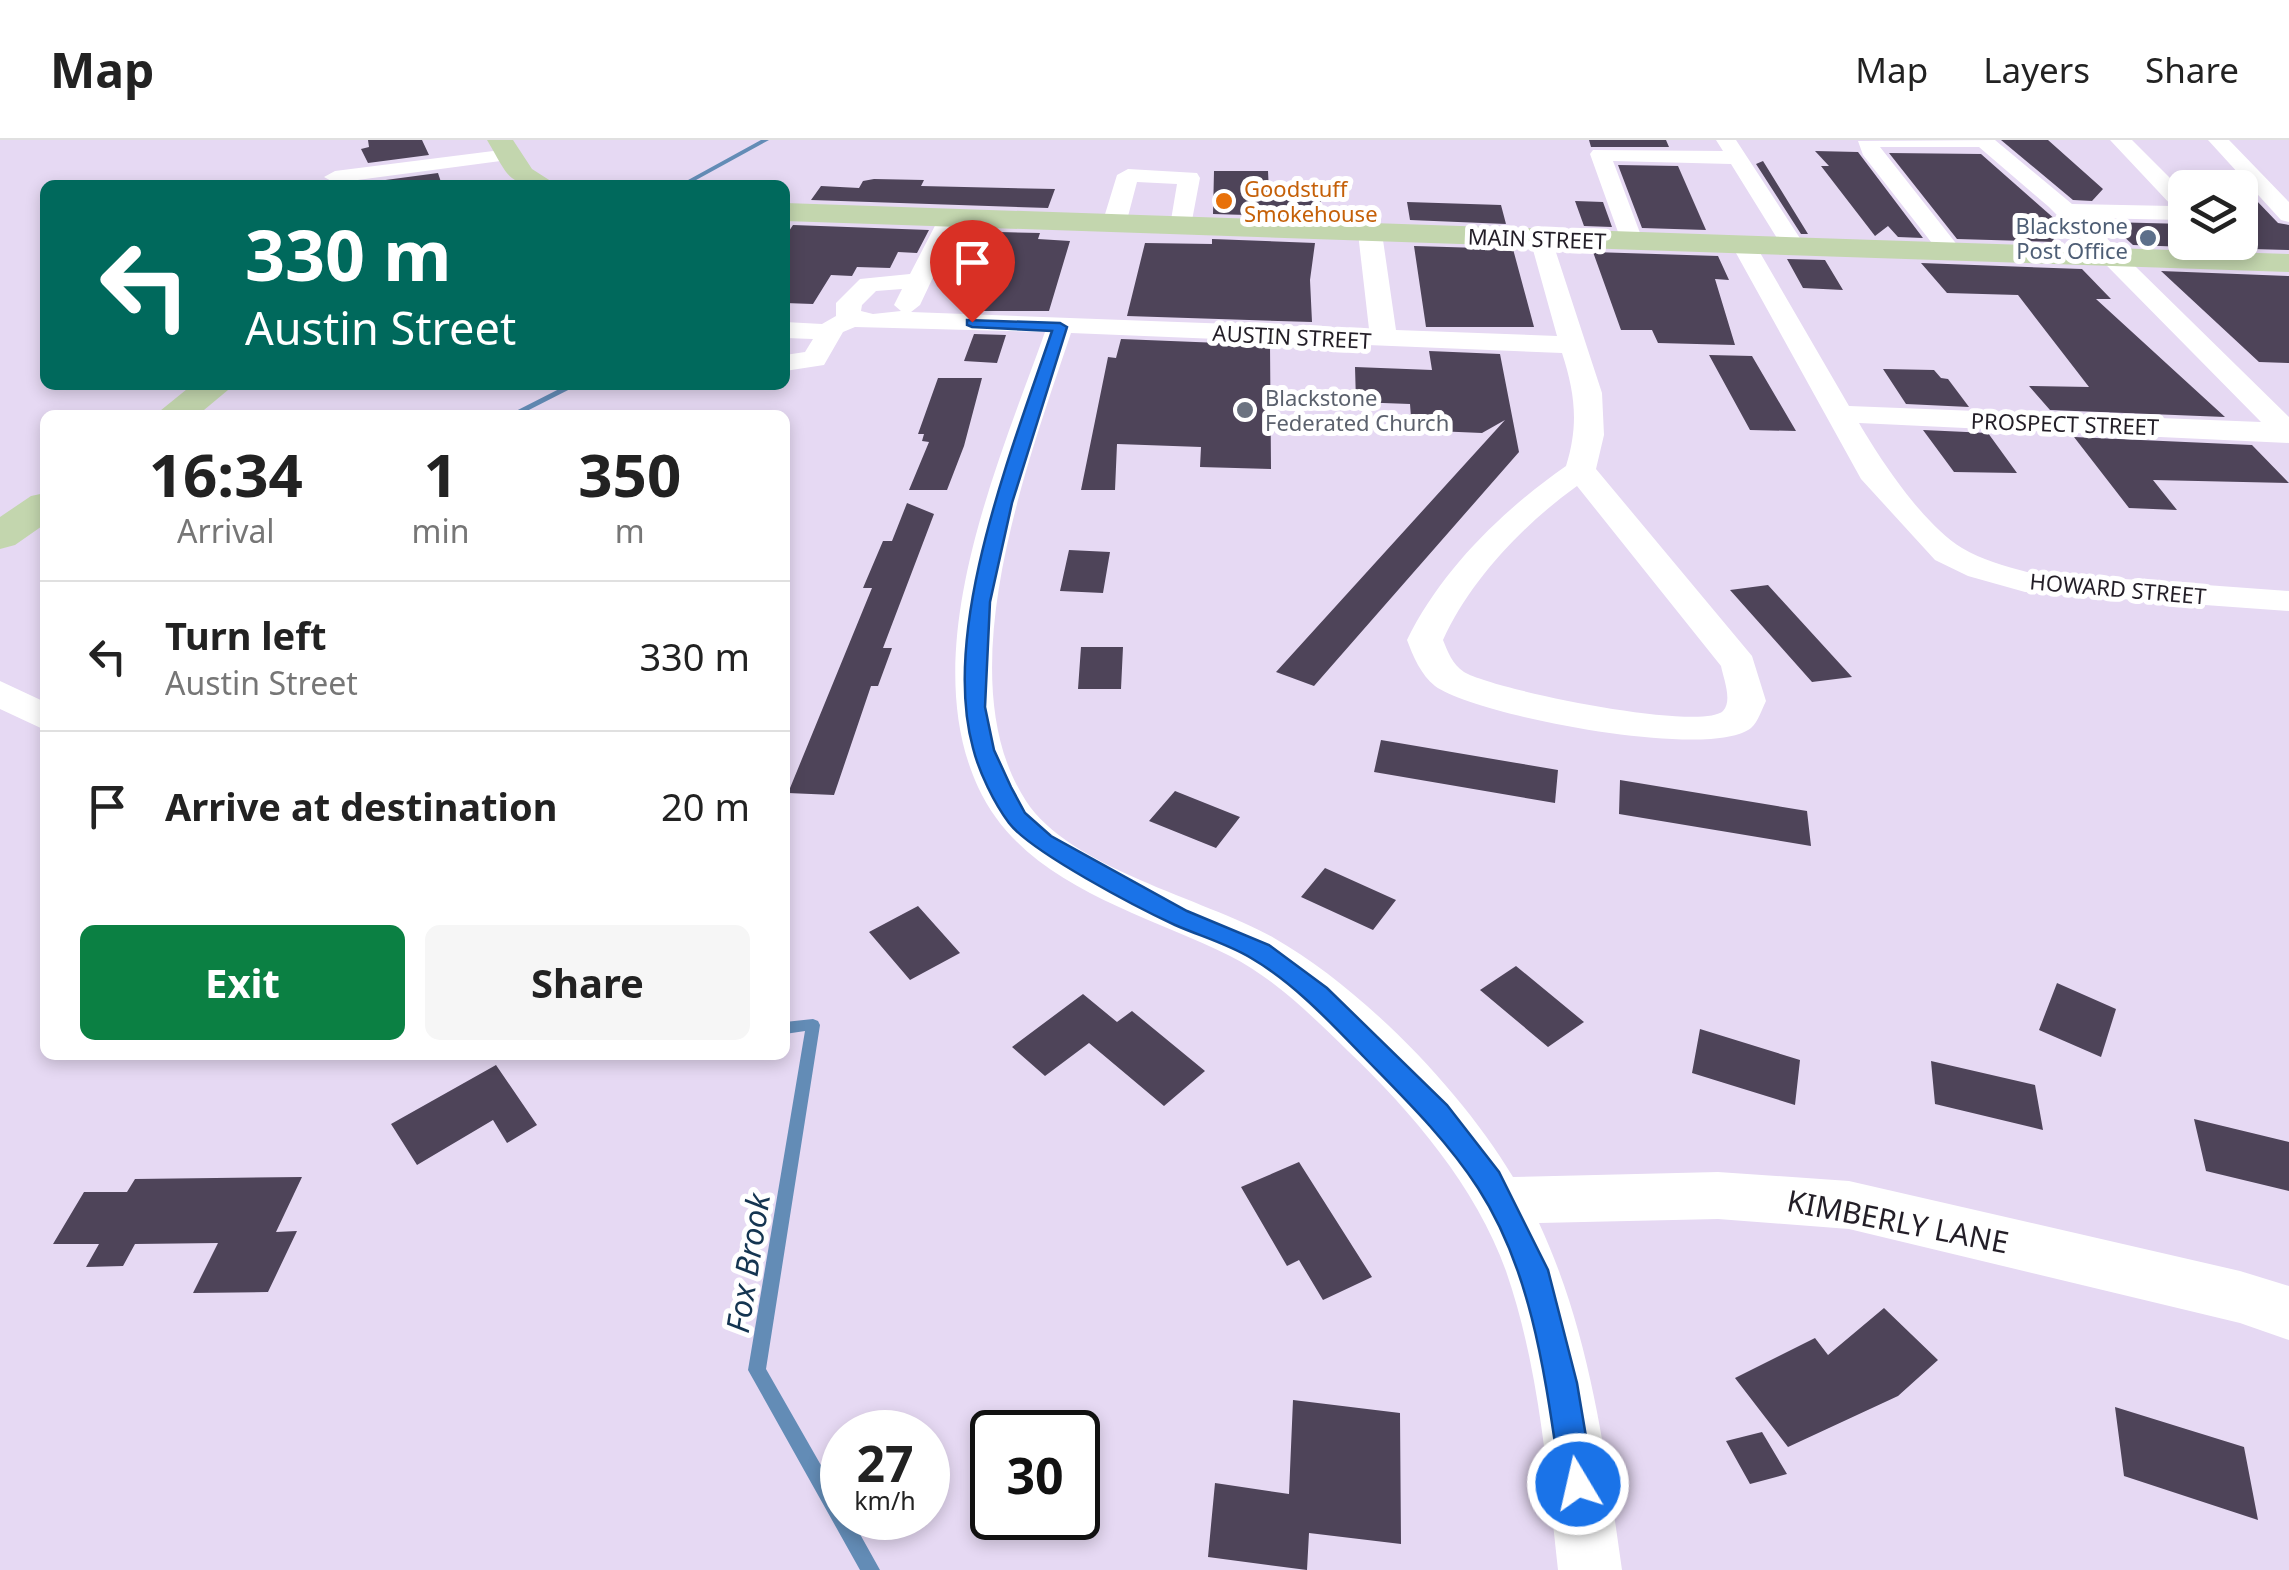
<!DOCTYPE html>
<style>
body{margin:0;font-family:"Noto Sans",sans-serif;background:#f6f6f6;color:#222;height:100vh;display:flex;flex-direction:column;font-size:38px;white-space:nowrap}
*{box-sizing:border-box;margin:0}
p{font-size:32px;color:#767676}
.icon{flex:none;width:55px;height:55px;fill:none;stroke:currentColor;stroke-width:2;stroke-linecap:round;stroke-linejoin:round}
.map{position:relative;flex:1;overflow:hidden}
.panel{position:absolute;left:40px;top:270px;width:750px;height:650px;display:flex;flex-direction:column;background:#fff;border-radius:15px;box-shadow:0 5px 15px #0003}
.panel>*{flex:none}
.top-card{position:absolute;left:40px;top:40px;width:750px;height:210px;border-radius:15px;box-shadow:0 5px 15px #0003;background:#00695c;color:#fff;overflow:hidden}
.buttons{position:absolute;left:2168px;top:30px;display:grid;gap:20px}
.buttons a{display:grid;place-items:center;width:90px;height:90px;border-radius:15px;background:#fff;box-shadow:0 5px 15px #0003;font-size:50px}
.speed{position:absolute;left:820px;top:1270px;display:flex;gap:20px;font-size:50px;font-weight:700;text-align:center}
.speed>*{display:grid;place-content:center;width:130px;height:130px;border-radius:50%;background:#fff;box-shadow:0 5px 15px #0003;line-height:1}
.speed small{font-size:25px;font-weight:400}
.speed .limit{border:5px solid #111;border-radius:15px;background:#fff;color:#111}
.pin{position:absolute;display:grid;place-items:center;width:85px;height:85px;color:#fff;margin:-102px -42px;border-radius:50% 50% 50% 0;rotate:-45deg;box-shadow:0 0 10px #0007}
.pin .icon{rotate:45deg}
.me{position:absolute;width:110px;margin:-55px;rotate:351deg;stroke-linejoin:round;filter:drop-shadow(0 0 8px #0008)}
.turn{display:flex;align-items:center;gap:35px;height:210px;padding:0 40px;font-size:45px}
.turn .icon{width:130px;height:130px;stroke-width:2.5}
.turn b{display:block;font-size:70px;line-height:85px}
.eta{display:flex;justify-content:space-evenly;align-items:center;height:170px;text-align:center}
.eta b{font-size:60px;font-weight:700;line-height:70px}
.cta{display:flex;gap:20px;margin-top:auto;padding:20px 40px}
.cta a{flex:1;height:115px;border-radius:15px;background:#0b8043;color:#fff;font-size:40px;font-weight:700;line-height:115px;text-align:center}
.cta a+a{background:#f6f6f6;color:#222}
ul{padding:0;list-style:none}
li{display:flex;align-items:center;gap:30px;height:150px;padding:0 40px;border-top:2px solid #e0e0e0}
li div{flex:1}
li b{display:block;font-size:38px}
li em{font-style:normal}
header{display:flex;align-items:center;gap:60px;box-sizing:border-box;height:140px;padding:0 50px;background:#fff;border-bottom:2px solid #e0e0e0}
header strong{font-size:48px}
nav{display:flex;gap:55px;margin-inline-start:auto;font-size:35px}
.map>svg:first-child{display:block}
</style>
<header>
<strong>Map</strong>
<nav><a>Map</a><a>Layers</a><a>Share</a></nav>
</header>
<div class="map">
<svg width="2289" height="1430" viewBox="0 0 2289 1430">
<rect width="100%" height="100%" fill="#e6d9f3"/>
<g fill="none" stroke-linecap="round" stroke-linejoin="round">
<path fill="#638cb6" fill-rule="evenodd" d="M761,0H769L687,45H679Z
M567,245H578L519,275H508Z
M813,879L818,881L820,885L766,1229L842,1362V1378H851L880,1430H860L748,1230L805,891L785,894V882Z"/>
</g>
<path fill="#4e4459" d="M368,0H422L429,15L368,23L361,9L369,7Z
M1589,0H1666L1669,7H1591Z
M2001,0H2048L2103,49L2092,61L2073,60Z
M1815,11L1858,12L1923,98L1898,97L1888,86L1875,96L1821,26H1829Z
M1889,13L1981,14L2065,88L2053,100L2056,102L1957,99Z
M1763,21L1808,94H1801L1756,24Z
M1618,25L1678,26L1706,90L1642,88Z
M1214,31H1268L1269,52L1322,54L1319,77L1213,74Z
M2180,32L2231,34L2278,83L2289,85V110L2251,109L2240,99V48H2198Z
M438,33L442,45H380L378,41Z
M874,39L924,40L921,46L1055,49L1048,68L811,60L821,46L859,48L863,41Z
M1575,61L1603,62L1612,87L1584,86Z
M1407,62L1501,65L1506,84L1410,80Z
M2108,82L2185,84V102H2210L2214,108L2133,105Z
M793,85L929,90L917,113L898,112L890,128L857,127L852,136L831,135L813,164L785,163V97Z
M959,91L1040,93L1038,99L1070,101L1049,171H982L996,134H973L979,114H948Z
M1212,99L1315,103L1310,140L1312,182L1127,176L1145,103L1212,104Z
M1414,106L1513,109L1534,187H1426Z
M1593,112L1718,116L1729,140L1715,139L1735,205L1658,203L1652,190H1621Z
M1787,119L1825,120L1843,150L1803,148Z
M1921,123L2082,129L2111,159H2096L2225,277L2050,270L2029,246L2089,247L2018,155L1947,153Z
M2161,131L2289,136V223L2259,222Z
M974,194L1006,195L997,223L964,221Z
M1121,199L1270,205L1271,329L1200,327L1201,307L1117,304L1115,350H1081L1108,217L1116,218Z
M1429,211L1500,214L1519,312L1314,546L1276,532L1505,280L1482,293L1412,290L1410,264L1356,262L1355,227L1432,230Z
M1709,215L1752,216L1796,291L1750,290Z
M1883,229L1934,230L1941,238L1948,239L1969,267L1906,264Z
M938,238H982L964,306L947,350H909L929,302L922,301L924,294H918Z
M1923,290L1988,293L2017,333L1954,332Z
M2074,297L2252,305L2289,343L2153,340L2177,370L2129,368Z
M907,363L934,374L883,508H892L878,546H871L834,655L788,653L872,448H863L883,401H892Z
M1069,410L1110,412L1103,453L1060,451Z
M1768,445L1852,537L1812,542L1730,450Z
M1081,507H1123L1121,549H1078Z
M1381,600L1558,630L1555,663L1374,632Z
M1620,640L1807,671L1811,706L1619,674Z
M1175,651L1240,677L1216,708L1149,681Z
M1325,728L1396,760L1373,790L1301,757Z
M918,766L960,813L910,840L869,792Z
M1516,826L1584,882L1548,907L1480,850Z
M2057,843L2116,869L2101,917L2039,890Z
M1083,854L1117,882L1132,871L1205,931L1164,966L1089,903L1045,936L1012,907Z
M1700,889L1800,920L1795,965L1692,933Z
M1931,921L2035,945L2043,990L1935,964Z
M496,925L537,985L507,1003L493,980L417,1025L391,984Z
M2194,979L2289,1002V1051L2206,1031Z
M1299,1022L1372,1137L1323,1160L1299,1120L1287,1126L1241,1047Z
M302,1037L276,1092L297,1091L268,1152L193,1153L218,1103L135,1104L123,1126L86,1127L99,1104H53L84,1052H127L135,1039Z
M1884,1168L1938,1220L1898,1256L1788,1307L1735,1238L1815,1198L1828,1215Z
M1293,1260L1400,1273L1401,1404L1309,1393L1307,1430L1208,1417L1215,1343L1289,1354Z
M2115,1267L2244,1307L2258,1380L2124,1336Z
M1762,1292L1787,1334L1750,1344L1726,1301Z"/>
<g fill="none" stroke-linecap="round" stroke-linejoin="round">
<path fill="#fff" fill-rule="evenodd" d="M1716,0H1736L1805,106L1801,111H1785L1731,24L1613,21L1643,101L1639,106H1623L1590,14L1593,10L1723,11Z
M1995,0L2072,64L2172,66L2110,0H2132L2185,53V80L2086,78L2289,277V303L1859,283C1881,321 1924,385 1962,408C1982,420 2005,426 2027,432L2289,451V471L2025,452L1968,436L1935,420L1861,339L1731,104L1735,99L1743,97L1755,104L1849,266L2261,282L2049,67L1979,7H1880L1962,111L1950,118L1942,116L1863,15L1858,1Z
M2208,0H2229L2289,62V82L2281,80Z
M509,9L516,11L519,15L516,19L335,43L324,37L335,31Z
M1128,29L1197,33L1200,38L1190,91H1174L1170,86L1177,44L1137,42L1126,84L1122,89H1106L1102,84L1117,35Z
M950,71L961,78L920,165L911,172L1369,189L1358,93L1370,86L1382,93L1396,190L1557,196L1530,99L1542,92L1550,94L1602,253L1604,295L1596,329L1752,516L1766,561C1762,569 1758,582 1751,588C1711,621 1476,576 1435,546C1421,535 1413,516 1407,500C1441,430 1503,370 1566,326C1579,285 1575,253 1562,213L1071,193C1029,320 945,537 1026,661C1070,729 1206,759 1274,798C1363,849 1461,950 1513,1037L1718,1032L1849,1041L2240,1131L2289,1146V1200L2240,1183L1849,1089L1718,1079L1539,1083C1590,1193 1605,1311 1622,1430H1558C1547,1331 1539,1226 1506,1131C1476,1047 1412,972 1348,911C1313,877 1274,838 1230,816C1141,772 1023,745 978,647C915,510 998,324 1045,192L855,187L843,192L824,225L785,231V215L805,212L813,199L785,198V182L822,184L836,176V163L860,139L910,134L939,78ZM902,149L894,165L901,171L873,174L861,171L862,165L876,151ZM1577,346L1721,526C1723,537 1733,561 1723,571C1701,592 1494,550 1464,532C1452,524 1448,512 1443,500C1470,440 1524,384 1577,346Z
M2214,102H2239L2259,122L2247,129L2238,127Z
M0,541L45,562V590L0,569Z"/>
<path fill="#c3d6ae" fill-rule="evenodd" d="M487,0H513L532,29L557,45C506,45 512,42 487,0Z
M785,63L2289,114V132L785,81Z
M192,245H234L198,275H155Z
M45,353V384L15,405L0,409V377L31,356Z"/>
</g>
<path fill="#1a73e8" stroke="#114b97" stroke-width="2.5" d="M967,180L1060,183L1067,187L1012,363L990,462L985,567L994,610L1011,647L1025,673L1051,696L1187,771L1269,805L1327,848L1447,965L1499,1032L1548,1130L1577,1243L1594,1344L1589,1355L1578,1360L1566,1355L1561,1344C1546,1244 1534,1134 1478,1048C1446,999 1405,959 1364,917C1330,882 1294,843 1251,818C1228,804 1200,796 1175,785C1138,768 1031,712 1009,683C994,663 979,632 973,608C940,488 1013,307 1052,191L972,187L967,185Z"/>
<circle fill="#e8710a" stroke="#fff" stroke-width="4" cx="1224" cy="61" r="10"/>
<circle fill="#5c6f8a" stroke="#fff" stroke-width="4" cx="2148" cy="98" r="10"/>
<circle fill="#6b7280" stroke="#fff" stroke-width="4" cx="1245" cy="270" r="10"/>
<g text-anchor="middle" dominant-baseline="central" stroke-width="10" stroke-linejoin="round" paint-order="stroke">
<g font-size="22" fill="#c56008" stroke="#fff" text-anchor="start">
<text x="1244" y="48">Goodstuff<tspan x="1244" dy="25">Smokehouse</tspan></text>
</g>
<g font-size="22" fill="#4e5e75" stroke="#fff" text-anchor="end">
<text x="2128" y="85">Blackstone<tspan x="2128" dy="25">Post Office</tspan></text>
</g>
<g font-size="22" fill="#231e27" stroke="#fff">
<text transform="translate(1537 98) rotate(2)">MAIN STREET</text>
<text transform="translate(1292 196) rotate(3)">AUSTIN STREET</text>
<text transform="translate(2065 283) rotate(2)">PROSPECT STREET</text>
<text transform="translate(2118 448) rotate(5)">HOWARD STREET</text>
</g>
<g font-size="22" fill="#5b616d" stroke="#fff" text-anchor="start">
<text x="1265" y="257">Blackstone<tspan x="1265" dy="25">Federated Church</tspan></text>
</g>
<g font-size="30" fill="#231e27" stroke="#fff">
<text transform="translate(1898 1081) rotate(11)">KIMBERLY LANE</text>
</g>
<g font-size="32" font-style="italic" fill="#143551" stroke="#fff">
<text transform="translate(747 1123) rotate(-81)">Fox Brook</text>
</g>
</g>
</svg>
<div class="buttons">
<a><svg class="icon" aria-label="layers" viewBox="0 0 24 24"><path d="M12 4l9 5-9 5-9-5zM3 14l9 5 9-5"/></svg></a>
</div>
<div class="speed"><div>27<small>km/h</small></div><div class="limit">30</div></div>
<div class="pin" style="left:972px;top:182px;background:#d93025"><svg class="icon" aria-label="arrive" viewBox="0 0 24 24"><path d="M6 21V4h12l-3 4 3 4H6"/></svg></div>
<svg class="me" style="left:1578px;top:1344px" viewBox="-20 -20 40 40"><circle r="17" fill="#1a73e8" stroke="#fff" stroke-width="3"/><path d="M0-11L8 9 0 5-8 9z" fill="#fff"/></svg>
<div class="top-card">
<div class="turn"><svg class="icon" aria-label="left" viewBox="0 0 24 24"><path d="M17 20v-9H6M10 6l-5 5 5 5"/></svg><div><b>330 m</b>Austin Street</div></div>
</div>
<section class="panel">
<div class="eta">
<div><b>16:34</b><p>Arrival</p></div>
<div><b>1</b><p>min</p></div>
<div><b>350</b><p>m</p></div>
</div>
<ul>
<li><svg class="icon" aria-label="left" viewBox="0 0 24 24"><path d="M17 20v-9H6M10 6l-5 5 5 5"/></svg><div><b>Turn left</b><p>Austin Street</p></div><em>330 m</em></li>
<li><svg class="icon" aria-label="arrive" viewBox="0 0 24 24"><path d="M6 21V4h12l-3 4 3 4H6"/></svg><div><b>Arrive at destination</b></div><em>20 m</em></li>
</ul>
<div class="cta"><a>Exit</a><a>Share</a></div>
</section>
</div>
